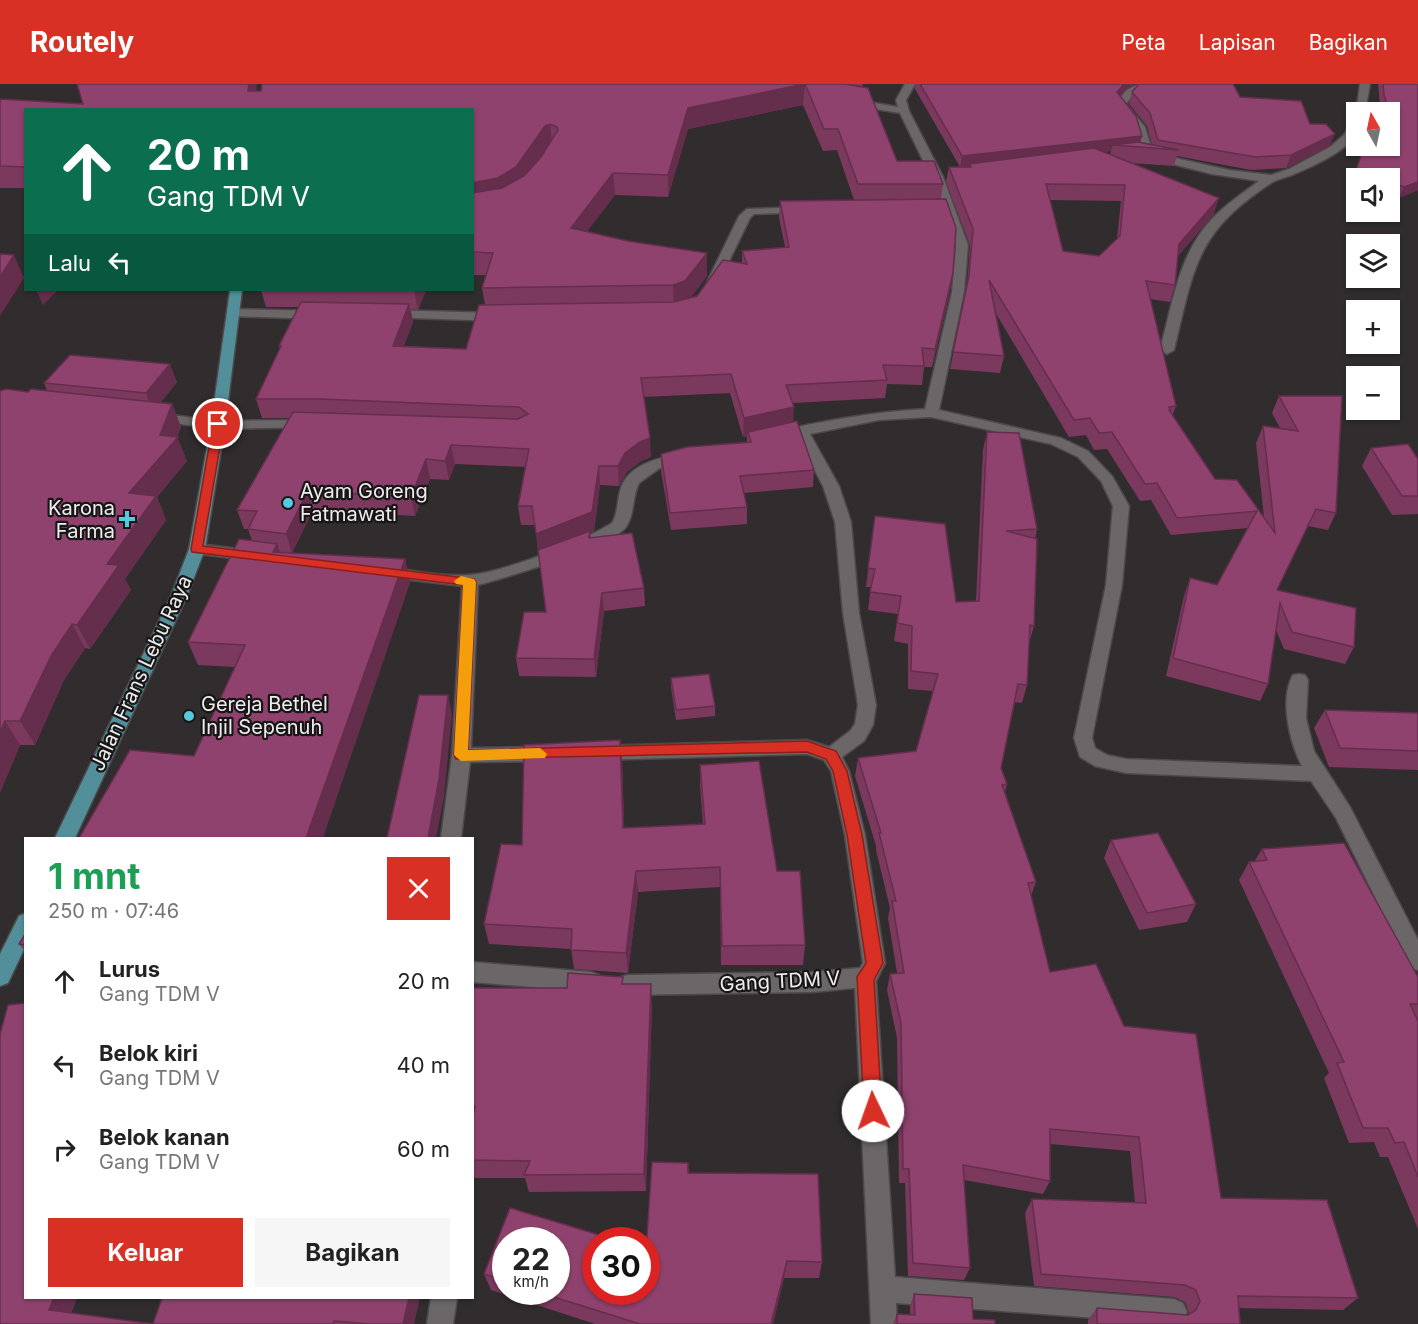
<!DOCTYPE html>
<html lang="id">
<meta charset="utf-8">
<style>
body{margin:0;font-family:Inter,sans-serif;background:#f6f6f6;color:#222;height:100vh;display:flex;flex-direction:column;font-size:22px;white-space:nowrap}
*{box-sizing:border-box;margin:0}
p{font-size:20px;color:#767676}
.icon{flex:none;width:33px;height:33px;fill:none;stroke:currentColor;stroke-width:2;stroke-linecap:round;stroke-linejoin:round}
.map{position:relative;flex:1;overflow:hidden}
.details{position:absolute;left:24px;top:753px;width:450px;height:462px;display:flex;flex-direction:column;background:#fff;border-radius:0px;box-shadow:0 2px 4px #0004}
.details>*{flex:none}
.hud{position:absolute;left:24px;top:24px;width:450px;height:183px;border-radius:0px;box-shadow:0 2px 4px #0004;background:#0b6e4f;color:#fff;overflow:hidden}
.needle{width:39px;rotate:351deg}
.tools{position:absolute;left:1346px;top:18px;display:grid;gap:12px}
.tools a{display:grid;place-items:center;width:54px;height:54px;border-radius:0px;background:#fff;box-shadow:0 2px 4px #0004;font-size:30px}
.speed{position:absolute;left:492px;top:1143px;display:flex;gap:12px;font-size:30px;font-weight:700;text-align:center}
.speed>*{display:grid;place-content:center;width:78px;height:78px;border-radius:50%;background:#fff;box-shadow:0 2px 4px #0004;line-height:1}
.speed small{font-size:15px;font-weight:400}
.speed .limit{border:9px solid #d22;background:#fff;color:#111}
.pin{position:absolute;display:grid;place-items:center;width:51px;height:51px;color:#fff;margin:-26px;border:3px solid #fff;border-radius:50%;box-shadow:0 2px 6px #0007}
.me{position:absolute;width:66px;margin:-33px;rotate:357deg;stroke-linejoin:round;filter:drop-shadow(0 0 4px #0008)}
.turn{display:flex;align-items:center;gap:21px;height:126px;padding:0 24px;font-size:27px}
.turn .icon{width:78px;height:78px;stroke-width:2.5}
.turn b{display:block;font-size:42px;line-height:51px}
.then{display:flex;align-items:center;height:57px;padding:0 24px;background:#0003;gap:12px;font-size:22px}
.round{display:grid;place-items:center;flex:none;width:63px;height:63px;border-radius:0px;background:#f6f6f6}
.head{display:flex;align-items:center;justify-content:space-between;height:102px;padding:0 24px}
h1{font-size:36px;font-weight:700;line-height:45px;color:#1e9e55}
.action{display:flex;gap:12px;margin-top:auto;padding:12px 24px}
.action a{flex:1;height:69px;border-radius:0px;background:#d93025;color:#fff;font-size:24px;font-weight:700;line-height:69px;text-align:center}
.action a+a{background:#f6f6f6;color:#222}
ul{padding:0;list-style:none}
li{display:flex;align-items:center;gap:18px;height:84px;padding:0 24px}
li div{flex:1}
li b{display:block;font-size:22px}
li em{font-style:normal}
header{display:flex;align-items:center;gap:36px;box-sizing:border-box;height:84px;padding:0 30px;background:#d93025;color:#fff}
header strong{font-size:28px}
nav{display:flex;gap:33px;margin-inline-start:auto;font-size:21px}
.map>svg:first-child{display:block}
</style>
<header>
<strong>Routely</strong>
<nav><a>Peta</a><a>Lapisan</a><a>Bagikan</a></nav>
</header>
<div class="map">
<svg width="1418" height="1240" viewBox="0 0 1418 1240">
<rect width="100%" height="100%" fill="#312d2f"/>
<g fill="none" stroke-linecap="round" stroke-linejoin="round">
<g stroke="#4c494a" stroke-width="3">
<path id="lane" d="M310,336L317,340L315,343L218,345L211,341L218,337Z"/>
</g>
<g stroke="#4c494a" stroke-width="3">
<path id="street" d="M905,0H915L906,16L909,27L943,93L968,161L964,208L939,326L1061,354L1088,367L1112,392L1129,422L1122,501L1092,654L1095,664L1107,671L1126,675L1302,682C1290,660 1279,615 1293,591L1299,590L1305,591L1308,596L1306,634L1314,667L1350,723L1418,856V886L1410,884L1336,734L1311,697L1126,689L1095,682L1080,673L1074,654L1106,501L1113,422L1101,397L1078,373L1051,360L931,333L879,336L810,350L839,402L851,438L859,529L876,621L873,641L864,657L842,673L849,687L865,751L885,879L876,897L895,1193L1174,1215L1183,1219L1187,1228L1183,1237L1176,1240L896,1219L897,1240H871L855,904L813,908L627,911L619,908L616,901L619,894L627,891L813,888L860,884L863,879L845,751L831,687L824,676L807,670L598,676L591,674L589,669L591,664L598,662L807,656L829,663L850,647L855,640L858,621L843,529L835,438L823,402L797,352L776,356L769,352L771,349C821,337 873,328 925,325L952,208L956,161L931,93L900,29L851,21L846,18L851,15L898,23L896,16Z
M1138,0H1150L1133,11L1126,20L1145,43L1153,69L1229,86L1271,91L1289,85L1330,63L1344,51L1352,36L1356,35C1356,39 1357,45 1356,49C1350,66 1309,84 1292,91C1285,94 1277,95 1271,99C1195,149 1194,184 1174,266L1167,270L1160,266C1172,221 1179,169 1212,135C1226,120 1243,109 1259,97L1212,90L1144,73L1135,43L1116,20L1125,7Z
M1360,0H1370L1365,28L1356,30Z
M804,123L810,126L808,128L754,130L750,134L719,198L713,202L709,201L707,198L739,132L747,125Z
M233,225L318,227L324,231L318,235L228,232L227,229L228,226Z
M388,226L498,229L504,233L498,237L383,233L382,230L383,227Z
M156,329L218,337L225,341L218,345L151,336L149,333L151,330Z
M685,368L692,372L690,375L660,384L639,399C632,413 635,430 626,443C613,462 504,494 478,501L471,664L549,663L556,665L558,670L556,675L549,677L470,678L461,754H441L452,671L462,502L385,493L379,492L377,488L379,484L385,483C412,486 441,493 468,491C502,489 584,457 612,439C618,429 617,418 620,407C627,379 661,374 685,368Z
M197,460L257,467L263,468L265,472L263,476L257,477L191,469L189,465L191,461Z
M472,878L591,888L599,891L602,898L599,905L591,908L472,898Z
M431,1214H457L453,1240H427Z"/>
</g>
<g stroke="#4c494a" stroke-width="3">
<path id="primary" d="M230,206H242L225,341L205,465L187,512L75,754H55L171,512L189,465L211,341Z
M26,829V861L8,899L0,902V870L19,832Z"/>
</g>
<use href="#lane" fill="#6b6668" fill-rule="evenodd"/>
<use href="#street" fill="#6b6668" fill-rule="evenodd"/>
<use href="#primary" fill="#528f9a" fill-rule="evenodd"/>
</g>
<path fill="#7b395e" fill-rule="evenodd" d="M262,0H863L862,3L897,77L943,100L941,115L950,208L932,283H924L922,301L887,300L885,314L793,319V337L814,386L813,403L744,409L747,423V440L671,446L661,387V370L747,358V352L743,353L730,309L643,313L651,373L641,377L627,388L619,402L600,401L594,447L590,449L591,454L644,504L645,522L604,527L596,593L519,592L516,574L546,528L535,441H521L518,422L526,383L455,380L449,396L430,395L415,432L313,426L292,469L405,475L410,499L194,672L235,583L198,581L188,558L252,457L248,445H244L237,426L289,334H262L256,315L280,265L279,262L299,223H266L261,206H426L418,226L411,225L413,238L404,262L466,265L485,221L482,204L486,191H472V26H26V104H0V15L83,20L261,7ZM803,21L823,67L837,66L854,116L780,117L779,134L785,163L742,167V179L697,212L690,214L707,192L587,147L615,111L668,113L688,45Z
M915,0H1233L1240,13L1310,40L1330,62L1286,84L1251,86L1177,72L1174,82L1130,79L1214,130L1178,172L1175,201L1170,218L1150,215L1176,322L1172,332L1215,395L1264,433L1256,359L1263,342L1280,344L1272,329L1279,312H1342L1336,429L1328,446L1308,442L1277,506L1354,563L1345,580L1284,565L1276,546L1268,600L1260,617L1166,592L1184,512L1190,494L1217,501L1248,444L1171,451L1151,416L1140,417L1107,365L1094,366L1086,351L1069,353L995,228L1004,272L1000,289L950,285L967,203L970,161L946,98L949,83H960L915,5ZM1138,1L1132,8L1129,20L1147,42L1152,61L1140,58L1142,52L1120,13L1129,3ZM1111,67L1110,71L1103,68ZM1050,116L1121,117L1117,155L1099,172L1063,167Z
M1378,0H1418V106L1399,114L1389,110V94H1356V96L1353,95L1364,62H1389V28H1383L1380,21Z
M177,298L161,318L172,320L181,343L177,353L187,377L157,413L166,436L125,495L131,506L90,565L85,564L64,596L35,661H20L0,709V307L28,308L47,306L44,299Z
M987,348L1037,445L1035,455L1034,542L1029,559L1027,601L1022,619L1015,618L1001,684L1007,700L1005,708L1036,798L1031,812L1050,888L1124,942L1221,1114L1358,1214L1343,1226L1239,1224L1240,1240H1088V1236L1097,1224L1188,1231L1189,1229L1185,1218L1174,1213L1034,1202L1025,1129L1032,1115L1135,1119L1130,1067L1050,1060V1097L1043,1110L964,1096L970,1184L964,1196L908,1192L905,1099H899L897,954L887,906L890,890L897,889L888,834L890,824L876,766V762L855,692L858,674L916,667L933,607L908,605V560L894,557L898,530L868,526L871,503H866L875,432L956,518L976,517L983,366Z
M1371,364L1418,375V430L1392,431L1362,382Z
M671,594L715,622V632L676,636L671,604Z
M1325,626L1418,629V686L1329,683L1314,644Z
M622,677L624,744L703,740L700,702V681L777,787L805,861L803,881H721L720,803L638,808L628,889L574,885L571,865L489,860L484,840L522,761Z
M1111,756L1196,820L1187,838L1139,846L1104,774Z
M1262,765L1418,893V934L1417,935L1418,937V1145L1388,1073H1380L1374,1058L1349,1059L1324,994L1329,989L1239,796L1249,778H1254Z
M26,849V868L19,860Z
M624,900L652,920L646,1107L529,1108L525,1094H474L472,1090V904H567Z
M652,1078L688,1079L689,1089L818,1090L822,1178L819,1194H784L773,1240H595L491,1206L484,1190L510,1124L616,1156H596V1208H646V1166ZM506,1156H556V1208H506Z
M914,1210L973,1235L995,1240H893L897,1230L910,1231V1222Z
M26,1214H77L71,1229L153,1240L162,1214L414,1240H0Z"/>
<path fill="#642e4c" d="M249,0H257L254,26L248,7Z
M805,0L803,21L688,45L668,113V91L688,24Z
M1124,0H1141L1129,3L1114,20L1117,8Z
M550,40L552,61L547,63L518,105L472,122V99L545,42Z
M1335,50L1330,62L1286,84L1291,71Z
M1142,52L1139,63L1113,61L1111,67L971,83L969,80V84H960L962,72Z
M613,89L615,111L573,166L571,144Z
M1418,98V106L1399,114L1404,103Z
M1219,114L1214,130L1174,176L1179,160Z
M707,169V192L686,220L674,224L673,201Z
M14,171L24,194L0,232V193Z
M953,189L950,208L932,283L935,265Z
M36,206H58L43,221Z
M414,206H426L418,226Z
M409,220L413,238L397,280L393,262Z
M170,280L177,298L153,328L146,309Z
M172,320L181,343L177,353L187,377L157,413L166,436L125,495L131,506L90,565L77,541L129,409L160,351Z
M794,323L793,342L748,348L747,352L743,353L744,334Z
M650,354L651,373L641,377L627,388L619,402L618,382L625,369L640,358Z
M451,361L455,380L449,396L445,377Z
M426,375L430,395L415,432L411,413Z
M599,382L600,401L594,447L590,449L592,466L538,469L536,450Z
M308,407L313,426L292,469L286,450Z
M277,460L285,483L273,468Z
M405,475L410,499L323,754H306Z
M602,509L604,527L596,593L594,575Z
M72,540L85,564L64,596L35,661L20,637L51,572Z
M448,611L452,630L444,713L436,754H428Z
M5,637L20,661L0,709V648Z
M620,656L622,677L625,765L623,744Z
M636,787L638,808L628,889L626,869Z
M651,900L652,920L646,1107L644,1090Z
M787,1177L784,1194L773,1240H771Z
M54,1214H77L67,1240L49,1226Z
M409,1214H420L414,1240H403Z"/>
<path fill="#8f426d" stroke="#642e4c" stroke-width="1.5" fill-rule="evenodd" d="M77,0H249L248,7H261L262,0H845L868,4L897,77H934L943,100H858L838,45H824L805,0L688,24L668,91L613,89L571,144L628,157L707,169L685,197L673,201L482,204L493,169L472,168V109L502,104L524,92L541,73L558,46L557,43L550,40L545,42L516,83L498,94L472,99V26H26V83L0,82V15L83,20Z
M920,0H1124L1117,8L1136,32L1142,52L962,72Z
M1139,0H1233L1240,13L1301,17L1310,40H1326L1335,50L1291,71L1255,73L1158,56L1150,29L1132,8Z
M1383,0H1418V98L1404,103L1389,97V94H1382L1357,84L1364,62H1389V32H1391L1384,11Z
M1138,58L1179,66L1113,61Z
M1094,64L1219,114L1179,160L1175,201L1146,197L1176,322L1169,323L1171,326H1169L1215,395L1237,396L1275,449L1263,342L1298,347L1279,312H1342L1336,429L1316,425L1277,506L1356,524L1354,563L1292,548L1280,519L1268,600L1173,574L1190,494L1217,501L1257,427L1177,434L1157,399L1145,400L1112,348L1099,349L1090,334L1074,336L989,196L1004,272L953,268L969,192L973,145L949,83H971L969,80ZM1046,100L1125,101L1120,152L1099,172L1063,167Z
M946,115L956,144L953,189L935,265L922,264L924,282L883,281L887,296L786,301L794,323L744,334L731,290L641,294L650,354L640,358L625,369L618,382H599L592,428L536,450L532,422H518L529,365L451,361L445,377L426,375L411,413L308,407L286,450L248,445L257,427L237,426L293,328L518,335L528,330L519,323L320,315H256L281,262H279L301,218L409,220L393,262L466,265L479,221L674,218L697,212L723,176L747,180L742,167L789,163L780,117Z
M0,170L14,171L0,193Z
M70,271L170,280L146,309L44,299Z
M6,305L28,308L31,305L172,320L160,351L178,353L129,409L156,412L107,480L119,481L77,541L72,540L51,572L20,637H5L0,648V307Z
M797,337L814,386L740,392L747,423L670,429L661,370L687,363L751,358L748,348Z
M987,348L1019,349L1037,445L1006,447L1037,455L1034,542L1030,541L1027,601L1018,600L1001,684L1007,700L1002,701L1036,798L1028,799L1050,888L1096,880L1124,942L1196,950L1221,1114L1327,1116L1358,1214L1238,1212L1240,1240H1097V1224L1188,1231L1196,1226L1200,1217L1196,1206L1185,1201L1041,1190L1032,1115L1146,1119L1139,1053L1050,1045V1097L963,1081L970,1184L913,1179L909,1085H903L901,939L890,890L904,889L892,817H896L879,749H881L858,674L916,667L938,590L911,587L912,542L897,539L901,512L870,508L875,485L868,484L875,432L945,440L956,518L979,517Z
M1408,360L1418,375V412H1402L1371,364Z
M590,447L589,454L632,449L644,504L602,509L594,575L516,574L524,528H546L538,466Z
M239,455L277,460L273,468L405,475L306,754H79L130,666L194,672L245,561L188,558Z
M709,590L715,622L676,626L671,594Z
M419,611H448L439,695L428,754H387Z
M1325,626L1418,629V667L1340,664Z
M620,656L623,744L705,740L700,681L759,677L777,787H800L805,861L722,862L720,783L636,787L626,869L571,866L572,845L484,840L501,760L522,761L524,661Z
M1158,749L1196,820L1147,829L1111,756Z
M1344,759L1418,893V920H1410L1418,937V1093L1404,1058L1395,1059L1388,1044H1363L1337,979L1344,978L1249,778L1267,776L1262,765Z
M26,849V861L19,860Z
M568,889L623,893L622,900H651L644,1090L524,1091L530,1077L472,1076V1038L475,1022H472V904H567Z
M26,919V1214H54L49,1226L153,1240L162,1214H409L403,1240H369L334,1237L333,1240H0V950L8,921Z
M652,1078L688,1079V1089L818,1090L822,1178L787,1177L771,1240H640L538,1208H556V1156H506V1197L484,1190L510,1124L616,1156H596V1208H646V1166Z
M914,1210L972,1214L973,1235L995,1236V1240H897V1230L915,1231Z"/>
<path fill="#d93025" stroke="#8d1f18" stroke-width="1.5" d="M218,337L224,340L203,462L474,495L476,498L468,666L807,657L836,667L847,687L862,751L883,879L874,896L882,1027L879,1033L873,1035L866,1033L864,1027L857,893L866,879L847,751L833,687L826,675L807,668L456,675L454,671L463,501L192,468L191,465L213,340Z"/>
<path fill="#f59e0b" d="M461,492L474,495L476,498L468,666L540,664L547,670L545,674L461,677L454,671L463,501L456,500L454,497Z"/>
<g fill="#55cade" stroke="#181617" stroke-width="2">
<circle cx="288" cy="419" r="6"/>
<path d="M124 426h6v6h6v6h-6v6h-6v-6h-6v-6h6z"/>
<circle cx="189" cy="632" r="6"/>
</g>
<g text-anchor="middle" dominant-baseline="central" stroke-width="4.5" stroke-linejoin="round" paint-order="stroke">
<g font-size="20" fill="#efeced" stroke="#181617" text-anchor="start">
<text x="300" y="407">Ayam Goreng<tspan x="300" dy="23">Fatmawati</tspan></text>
<text x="115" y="424" text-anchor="end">Karona<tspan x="115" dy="23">Farma</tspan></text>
<text x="201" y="620">Gereja Bethel<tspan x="201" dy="23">Injil Sepenuh</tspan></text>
</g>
<g font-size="20" fill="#efeced" stroke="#181617">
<text transform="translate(141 589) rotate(-65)">Jalan Frans Lebu Raya</text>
<text transform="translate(780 897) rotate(-3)">Gang TDM V</text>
</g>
</g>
</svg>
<div class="tools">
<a><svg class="needle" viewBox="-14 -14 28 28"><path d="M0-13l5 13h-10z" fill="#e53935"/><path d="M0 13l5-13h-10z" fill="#767676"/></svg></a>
<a><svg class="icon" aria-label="sound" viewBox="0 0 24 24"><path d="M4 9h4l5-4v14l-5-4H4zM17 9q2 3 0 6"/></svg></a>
<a><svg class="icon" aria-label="layers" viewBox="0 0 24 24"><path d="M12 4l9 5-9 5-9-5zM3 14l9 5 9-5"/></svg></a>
<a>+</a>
<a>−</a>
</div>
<div class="speed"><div>22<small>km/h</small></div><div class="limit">30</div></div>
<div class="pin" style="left:218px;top:340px;background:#d93025"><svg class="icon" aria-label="arrive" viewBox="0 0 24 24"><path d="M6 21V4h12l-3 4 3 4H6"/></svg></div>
<svg class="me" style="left:873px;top:1027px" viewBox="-20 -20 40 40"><circle r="19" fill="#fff"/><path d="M0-13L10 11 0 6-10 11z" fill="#d93025"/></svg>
<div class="hud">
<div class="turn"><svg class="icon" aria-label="ahead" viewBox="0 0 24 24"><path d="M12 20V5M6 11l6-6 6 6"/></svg><div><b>20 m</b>Gang TDM V</div></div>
<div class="then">Lalu<svg class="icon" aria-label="left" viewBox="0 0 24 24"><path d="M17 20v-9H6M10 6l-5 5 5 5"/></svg></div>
</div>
<section class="details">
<div class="head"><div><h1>1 mnt</h1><p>250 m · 07:46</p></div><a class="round" style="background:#d93025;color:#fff"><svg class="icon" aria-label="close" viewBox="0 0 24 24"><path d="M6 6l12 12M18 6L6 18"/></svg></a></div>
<ul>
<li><svg class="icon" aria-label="ahead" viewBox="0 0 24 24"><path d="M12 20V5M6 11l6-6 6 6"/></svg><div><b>Lurus</b><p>Gang TDM V</p></div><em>20 m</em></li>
<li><svg class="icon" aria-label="left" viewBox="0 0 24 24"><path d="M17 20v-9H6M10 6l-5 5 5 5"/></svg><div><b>Belok kiri</b><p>Gang TDM V</p></div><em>40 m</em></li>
<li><svg class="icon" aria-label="right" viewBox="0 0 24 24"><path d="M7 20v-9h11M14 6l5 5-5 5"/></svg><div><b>Belok kanan</b><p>Gang TDM V</p></div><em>60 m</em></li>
</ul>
<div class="action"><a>Keluar</a><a>Bagikan</a></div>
</section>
</div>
